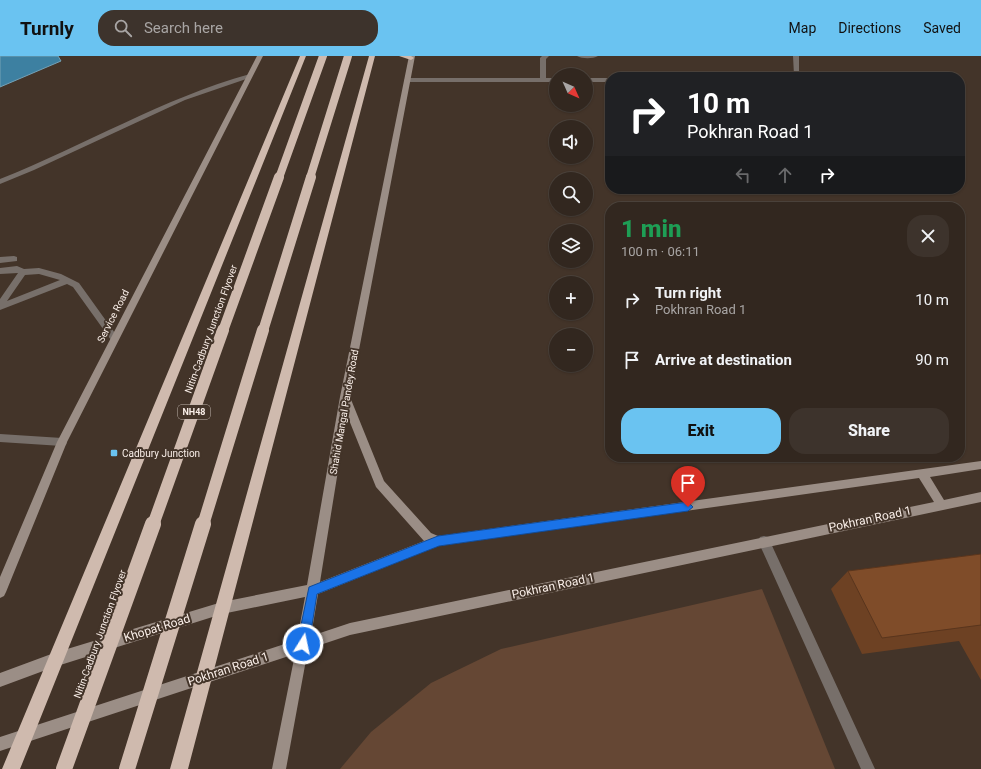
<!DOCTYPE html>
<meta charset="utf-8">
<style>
body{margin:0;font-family:Roboto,sans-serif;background:#3d332c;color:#f1f3f6;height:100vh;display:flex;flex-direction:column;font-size:15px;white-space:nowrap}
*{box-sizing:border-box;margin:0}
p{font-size:13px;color:#a8a5a4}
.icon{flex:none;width:22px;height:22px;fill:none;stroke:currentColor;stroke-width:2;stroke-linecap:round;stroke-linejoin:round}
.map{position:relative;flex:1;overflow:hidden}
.side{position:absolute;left:605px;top:146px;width:360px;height:260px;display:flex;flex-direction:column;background:#32271f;border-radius:16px;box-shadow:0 1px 3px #0004,0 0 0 1px #4d443d}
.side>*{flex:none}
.guide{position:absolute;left:605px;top:16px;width:360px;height:122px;border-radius:16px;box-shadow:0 1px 3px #0004,0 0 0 1px #4d443d;background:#202124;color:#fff;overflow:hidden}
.needle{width:26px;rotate:135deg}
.controls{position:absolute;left:549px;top:12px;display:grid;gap:8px}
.controls a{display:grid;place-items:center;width:44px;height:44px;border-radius:50%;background:#32271f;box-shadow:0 1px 3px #0004,0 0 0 1px #4d443d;font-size:20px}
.pin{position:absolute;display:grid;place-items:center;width:34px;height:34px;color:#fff;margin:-41px -17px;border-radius:50% 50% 50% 0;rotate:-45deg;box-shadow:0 0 4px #0007}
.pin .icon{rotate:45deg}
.me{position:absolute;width:44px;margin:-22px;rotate:10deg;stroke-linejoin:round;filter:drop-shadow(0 0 3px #0008)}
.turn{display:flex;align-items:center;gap:14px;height:84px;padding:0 16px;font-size:18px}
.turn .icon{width:52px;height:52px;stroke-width:2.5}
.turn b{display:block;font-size:28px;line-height:34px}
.lanes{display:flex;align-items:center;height:38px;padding:0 16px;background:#0003;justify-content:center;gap:20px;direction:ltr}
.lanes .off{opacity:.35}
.round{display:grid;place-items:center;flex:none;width:42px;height:42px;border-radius:16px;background:#3d332c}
.head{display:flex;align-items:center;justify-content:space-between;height:68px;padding:0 16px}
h1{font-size:24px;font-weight:800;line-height:30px;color:#1e9e55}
.action{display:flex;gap:8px;margin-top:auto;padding:8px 16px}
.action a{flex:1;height:46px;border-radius:16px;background:#6ac3f1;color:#111;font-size:16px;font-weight:800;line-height:46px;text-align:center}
.action a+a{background:#3d332c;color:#f1f3f6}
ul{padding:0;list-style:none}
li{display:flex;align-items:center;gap:12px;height:60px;padding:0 16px}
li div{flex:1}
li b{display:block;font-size:15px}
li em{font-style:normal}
header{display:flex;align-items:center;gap:24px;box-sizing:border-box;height:56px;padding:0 20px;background:#6ac3f1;color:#111}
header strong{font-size:19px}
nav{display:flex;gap:22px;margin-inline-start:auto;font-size:14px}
.search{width:280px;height:36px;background:#3d332c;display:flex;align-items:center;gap:10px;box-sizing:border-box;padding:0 14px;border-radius:16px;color:#a8a5a4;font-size:15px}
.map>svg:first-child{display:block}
</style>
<header>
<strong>Turnly</strong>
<div class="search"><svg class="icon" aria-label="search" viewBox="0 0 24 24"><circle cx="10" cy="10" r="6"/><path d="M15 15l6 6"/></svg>Search here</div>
<nav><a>Map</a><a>Directions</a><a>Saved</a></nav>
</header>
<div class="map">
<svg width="981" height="713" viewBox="0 0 981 713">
<rect width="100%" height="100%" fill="#433429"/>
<path fill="#654734" d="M762,533L835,713H340L371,676L431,627L501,593Z"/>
<path fill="#3d80a1" stroke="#75a1b6" d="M0,0H58L61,5L0,31Z"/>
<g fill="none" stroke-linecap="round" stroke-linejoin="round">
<path fill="#776f6a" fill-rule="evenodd" d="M542,0H549L546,3V22H556V26H407L404,24L407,22H540V2Z
M577,0H598C593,3 582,3 577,0Z
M793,0H799V21H792L794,19Z
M586,22H610V26H586Z
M14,200L17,201V205L0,207V201Z
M17,210L24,213L39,212L61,218L79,227L117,280L119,282L117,284H111L73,231L67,228L0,254V243L18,217L0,218V212ZM39,218L60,224L7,245L25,219Z
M0,378L62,382L66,383L67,386L66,389L62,390L0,386Z
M764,480L768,481L875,713H861L758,485L760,481Z"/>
<path fill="#776f6a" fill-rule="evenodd" d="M250,18L252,19V21L185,44L34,114L0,128V123C84,90 163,42 250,18Z"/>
<path fill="#9b8e86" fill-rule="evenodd" d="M257,0H263L67,386L6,536L4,540L0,542V521L57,386Z
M409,0H415L350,341L384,425L431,477L438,480L981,405V413L930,421L944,444L981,436V446L350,579L308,593L286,713H272L295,598L0,695V681L297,584L305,541L222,558L54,611L0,631V617L54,597L222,546L307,529L340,341ZM347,359L376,431L424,485L320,526ZM919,422L934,446L350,567L311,580L318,538L438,490Z"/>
<path fill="#cfbaae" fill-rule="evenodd" d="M300,0H306L20,713H2Z
M369,0H375L188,713H170Z
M399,0H411L414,2L411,4Z"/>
<path stroke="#cfbaae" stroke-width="8" d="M279,122L323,0
M310,122L348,0"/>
<path stroke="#cfbaae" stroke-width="10" d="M223,275L279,121
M263,275L311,121"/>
<path stroke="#cfbaae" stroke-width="12" d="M153,469L223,274
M203,469L263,274"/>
<path stroke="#cfbaae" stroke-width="16" d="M64,713L153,468
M127,713L203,468"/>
</g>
<path fill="#6d4123" d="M981,498V624L959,585L862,598L831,533L848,515Z"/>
<path fill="#7f4c29" stroke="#59351d" d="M981,498V569L882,582L848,515Z"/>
<path fill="#1a73e8" stroke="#114b97" d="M688,446L693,451L688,455L439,490L317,538L309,588L307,592L303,594L299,592L297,588L309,531L438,480Z"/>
<rect fill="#6ac3f1" stroke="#433429" stroke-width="1.5" x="110" y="393" width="8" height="8" rx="2"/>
<g text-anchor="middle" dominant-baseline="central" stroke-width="4" stroke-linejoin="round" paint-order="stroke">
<rect fill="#433429" stroke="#c2b6af" stroke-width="1" x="178" y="349" width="32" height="14" rx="3"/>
<g font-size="9" font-weight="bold" fill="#f9eee8">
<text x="194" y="356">NH48</text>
</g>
<g font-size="10" fill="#f9eee8" stroke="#433429">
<text transform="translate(113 260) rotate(-63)">Service Road</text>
<text transform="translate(211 273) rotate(-70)">Nitin-Cadbury Junction Flyover</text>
<text transform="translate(344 356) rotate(-80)">Shahid Mangal Pandey Road</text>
<text transform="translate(100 578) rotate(-70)">Nitin-Cadbury Junction Flyover</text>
</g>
<g font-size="10" fill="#f9eee8" stroke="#433429" text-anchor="start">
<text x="122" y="397">Cadbury Junction</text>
</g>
<g font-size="12" fill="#f9eee8" stroke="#433429">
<text transform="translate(870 463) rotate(-12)">Pokhran Road 1</text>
<text transform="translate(553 530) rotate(-12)">Pokhran Road 1</text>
<text transform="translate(157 572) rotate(-17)">Khopat Road</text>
<text transform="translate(228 613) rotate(-18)">Pokhran Road 1</text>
</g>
</g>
</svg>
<div class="controls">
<a><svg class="needle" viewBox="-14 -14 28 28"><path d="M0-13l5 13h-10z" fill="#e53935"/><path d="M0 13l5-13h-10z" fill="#a8a5a4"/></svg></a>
<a><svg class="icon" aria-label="sound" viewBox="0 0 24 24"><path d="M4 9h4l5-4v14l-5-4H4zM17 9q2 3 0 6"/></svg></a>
<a><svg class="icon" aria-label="search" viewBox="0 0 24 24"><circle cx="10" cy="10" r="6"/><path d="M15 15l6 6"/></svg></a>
<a><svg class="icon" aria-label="layers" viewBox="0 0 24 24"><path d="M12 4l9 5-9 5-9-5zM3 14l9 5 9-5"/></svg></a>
<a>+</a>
<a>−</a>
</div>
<div class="pin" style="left:688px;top:451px;background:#d93025"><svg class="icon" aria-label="arrive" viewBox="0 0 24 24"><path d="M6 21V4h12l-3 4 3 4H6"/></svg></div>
<svg class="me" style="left:303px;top:588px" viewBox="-20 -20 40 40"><circle r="17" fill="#1a73e8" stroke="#fff" stroke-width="3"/><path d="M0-11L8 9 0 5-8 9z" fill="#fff"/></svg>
<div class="guide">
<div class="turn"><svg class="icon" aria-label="right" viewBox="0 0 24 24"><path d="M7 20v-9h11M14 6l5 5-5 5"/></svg><div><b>10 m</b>Pokhran Road 1</div></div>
<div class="lanes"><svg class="icon off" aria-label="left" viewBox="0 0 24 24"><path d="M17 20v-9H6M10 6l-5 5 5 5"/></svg><svg class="icon off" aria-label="ahead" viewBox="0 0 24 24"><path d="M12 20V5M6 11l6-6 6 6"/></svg><svg class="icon" aria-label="right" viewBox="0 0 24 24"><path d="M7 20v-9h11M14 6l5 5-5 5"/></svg></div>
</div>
<section class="side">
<div class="head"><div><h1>1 min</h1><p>100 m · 06:11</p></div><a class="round"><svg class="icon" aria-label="close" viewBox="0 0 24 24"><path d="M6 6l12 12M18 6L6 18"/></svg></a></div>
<ul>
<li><svg class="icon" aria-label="right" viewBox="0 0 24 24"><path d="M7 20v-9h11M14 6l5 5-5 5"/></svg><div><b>Turn right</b><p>Pokhran Road 1</p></div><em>10 m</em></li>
<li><svg class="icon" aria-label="arrive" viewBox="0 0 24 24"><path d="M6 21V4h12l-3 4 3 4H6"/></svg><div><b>Arrive at destination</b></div><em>90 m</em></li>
</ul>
<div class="action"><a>Exit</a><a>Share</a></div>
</section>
</div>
